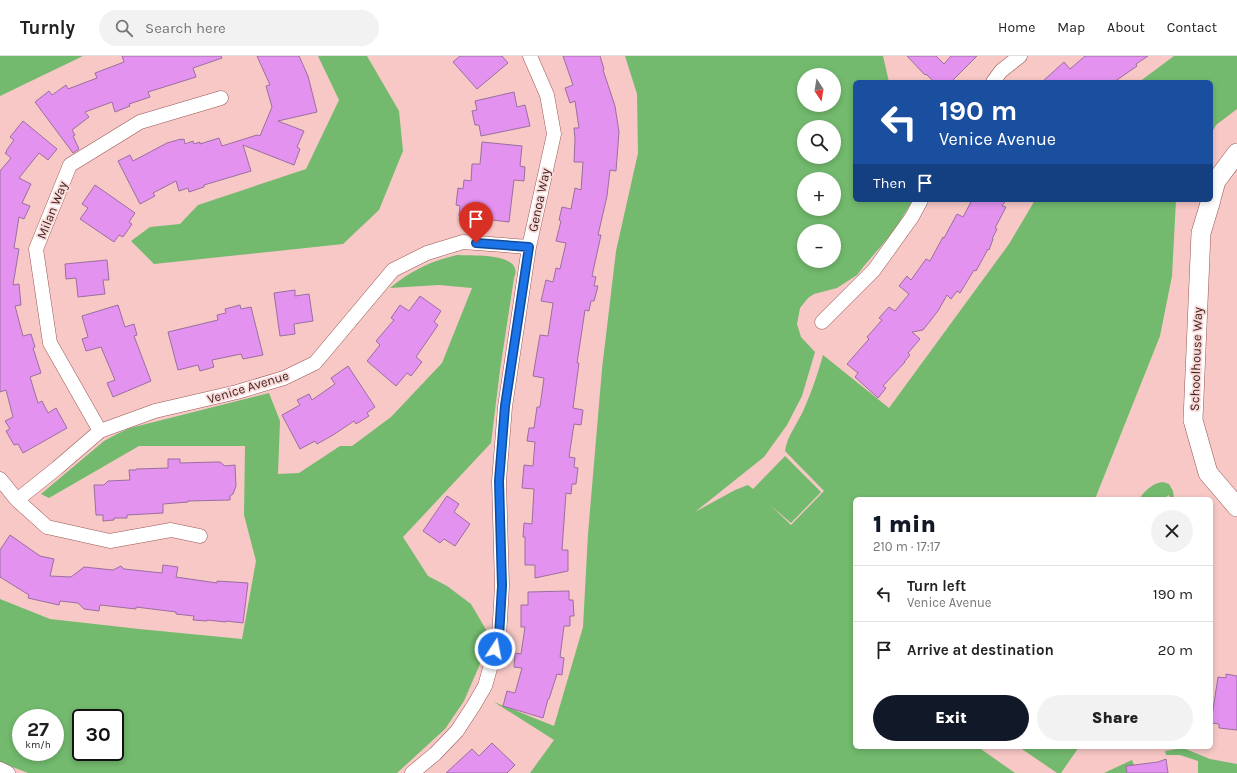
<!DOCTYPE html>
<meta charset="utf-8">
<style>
body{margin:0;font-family:Karla,sans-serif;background:#f2f2f2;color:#222;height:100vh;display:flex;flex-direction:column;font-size:15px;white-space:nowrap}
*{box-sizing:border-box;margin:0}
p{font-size:13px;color:#767676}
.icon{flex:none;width:22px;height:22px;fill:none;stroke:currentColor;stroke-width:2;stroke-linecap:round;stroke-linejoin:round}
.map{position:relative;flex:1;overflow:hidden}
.sheet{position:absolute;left:853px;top:441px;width:360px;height:252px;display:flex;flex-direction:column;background:#fff;border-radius:6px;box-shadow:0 2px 6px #0003}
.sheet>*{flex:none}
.banner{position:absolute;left:853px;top:24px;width:360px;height:122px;border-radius:6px;box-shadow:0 2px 6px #0003;background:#1a4fa0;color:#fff;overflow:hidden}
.needle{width:26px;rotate:168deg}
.controls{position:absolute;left:797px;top:12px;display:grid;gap:8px}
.controls a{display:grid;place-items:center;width:44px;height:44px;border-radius:50%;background:#fff;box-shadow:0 2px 6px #0003;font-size:20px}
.speed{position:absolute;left:12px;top:653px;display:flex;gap:8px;font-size:20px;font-weight:700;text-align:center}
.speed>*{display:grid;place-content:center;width:52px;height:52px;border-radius:50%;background:#fff;box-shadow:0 2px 6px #0003;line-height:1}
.speed small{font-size:10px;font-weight:400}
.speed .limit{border:2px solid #111;border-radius:6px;background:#fff;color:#111}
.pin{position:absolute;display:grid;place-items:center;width:34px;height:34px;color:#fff;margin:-41px -17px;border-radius:50% 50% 50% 0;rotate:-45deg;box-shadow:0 0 4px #0007}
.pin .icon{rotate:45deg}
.me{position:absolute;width:44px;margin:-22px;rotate:11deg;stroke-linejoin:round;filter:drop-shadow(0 0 3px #0008)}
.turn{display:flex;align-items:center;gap:14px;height:84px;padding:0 20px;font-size:18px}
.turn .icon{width:52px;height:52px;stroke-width:2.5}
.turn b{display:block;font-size:28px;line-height:34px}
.then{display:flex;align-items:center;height:38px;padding:0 20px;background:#0003;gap:8px;font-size:15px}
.round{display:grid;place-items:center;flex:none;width:42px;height:42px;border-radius:21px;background:#f2f2f2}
.headline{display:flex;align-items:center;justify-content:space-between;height:68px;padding:0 20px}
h1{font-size:24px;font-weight:800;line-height:30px;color:#111827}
.cta{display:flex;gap:8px;margin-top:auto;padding:8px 20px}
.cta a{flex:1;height:46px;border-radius:24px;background:#111827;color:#fff;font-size:16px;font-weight:800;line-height:46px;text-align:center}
.cta a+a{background:#f2f2f2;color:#222}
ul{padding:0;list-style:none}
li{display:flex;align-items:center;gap:12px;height:56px;padding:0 20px;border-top:1px solid #e0e0e0}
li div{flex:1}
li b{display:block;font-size:15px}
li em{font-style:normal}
header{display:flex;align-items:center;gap:24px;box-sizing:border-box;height:56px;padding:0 20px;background:#fff;border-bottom:1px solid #e0e0e0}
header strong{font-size:19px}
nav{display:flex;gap:22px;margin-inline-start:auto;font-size:14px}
.search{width:280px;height:36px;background:#f2f2f2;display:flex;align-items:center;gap:10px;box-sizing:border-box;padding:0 14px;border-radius:22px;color:#767676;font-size:15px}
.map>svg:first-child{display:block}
</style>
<header>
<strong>Turnly</strong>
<div class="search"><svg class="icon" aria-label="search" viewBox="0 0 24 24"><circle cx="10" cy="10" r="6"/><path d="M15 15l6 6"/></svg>Search here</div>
<nav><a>Home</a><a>Map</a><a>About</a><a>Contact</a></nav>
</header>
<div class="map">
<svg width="1237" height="717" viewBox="0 0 1237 717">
<rect width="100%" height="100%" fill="#f7c8c5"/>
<path fill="#73ba6e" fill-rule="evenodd" d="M0,0H83L0,40Z
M318,0H367L399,55L403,95L379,154L343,188L154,208L131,185L150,171L180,168L198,149L306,113L339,44Z
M625,0H883L889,26H855V144H913L894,175L864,210L857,219L837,232L814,238L808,242L800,252L797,268L801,281L815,296L802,340L787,369L764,401L695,456L735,434L748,429L753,433L785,400L821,436L791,467L770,449L791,469L824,435L785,395C787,380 798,367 804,353C812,335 818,317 823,299L889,352L1009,188L1035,144H1176L1172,220L1160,280L1095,443H855V691H978L1015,717H530L554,684L494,646L554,670L583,571L588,478L602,313L616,195L638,97L637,38ZM804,19H834V49H804ZM804,71H834V101H804ZM804,123H834V153H804ZM804,175H834V205H804Z
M1174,0H1237V53L1216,69L1211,78V26H1139Z
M457,199C472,200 525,196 514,222L500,314L491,387L403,481L428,520L447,530L471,548L488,577L483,601L464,645L445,673L397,717H28L0,706V543L50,563L139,573L242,583L256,505L244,459L245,390H139L49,442L41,438L104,385L119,377L130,372L154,366L269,337L280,365L278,418L299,417L340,390H352L391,361L442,307L472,232L439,229L390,232C410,215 431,205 457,199ZM21,662H55V696H21ZM81,662H115V696H81Z
M1163,426L1169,428L1173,435L1174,443H1170L1169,439L1163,443H1139C1145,435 1152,427 1163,426Z
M1019,691H1079L1061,717H1057Z
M1183,692L1210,703L1237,708V717H1198V705L1180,699H1166L1165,695Z
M1132,704L1137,717H1104Z"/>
<path fill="#e492ef" stroke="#9a6fa0" d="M122,0H221L222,2L193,12L196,21L148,36L150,41L129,48L130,50L115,56L112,46L85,56L89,61L72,74L75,79L73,80L79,93L73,97L35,46L49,35L52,39L66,29L68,33L97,22L95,17L124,6Z
M257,0H299L308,20L317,56L278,65L304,75L297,91L300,93L294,109L243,89L251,115L204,129V131L189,136L188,132L179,135L176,125L153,137L155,140L140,148L118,105L130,99L133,105L167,87L181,83V84L184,83L185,88L193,85L194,88L200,86V88L219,82L222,90L257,79L260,80L272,51L266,30L270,29Z
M460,0H502L508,7L477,33L453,6Z
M563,0H600L604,13L603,14L615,50L619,76L616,115L610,114L607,140L598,179H601L592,220L596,221L594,230H598L594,245H591L589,255L585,254L577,307H579L573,352L583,354L581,369L574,368L569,401L575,402L574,411L578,412L576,428H572L571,438L566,437L562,494H568V515L535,522V509H525V481H523L524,467L532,468L534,433L522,432L524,409L533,410L535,386L527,385L529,372H534L537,351H540L544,322L533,320L540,279L548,280L553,247L541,245L546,224L553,226L556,212L560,213L566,187L556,185L561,165L559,164L562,151L571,153L575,132L581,134L583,106H574L575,83L574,72H579L575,45L570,47L565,32L573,29Z
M907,0H936L944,8L951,0H977L951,26H934L926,18L925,19Z
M1085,0H1148L1136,8L1137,10L1114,26H1042L1064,6L1070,13Z
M514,36L517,51L525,49L530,70L481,80L479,69H475L472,55L477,54L475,45Z
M23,65L57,93L48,104L39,97L19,122L31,128L22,147L30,150L24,163L19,161L14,192L19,193L13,229L19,228L21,249L15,250L23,280L31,278L35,291L33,292L41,317L30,321L38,347L42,345L48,357L56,352L67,372L23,397L18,388L14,389L6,375L10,373L5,365L13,361L6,334L0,336V115L11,102L5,97L7,96L6,95L14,84L10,81Z
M482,86L522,90L520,110L525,111L524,125L514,124L509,166L459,160L460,150L456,149L458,132L463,133L464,124L471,125L472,108H480Z
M95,129L135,157L129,166L132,168L123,181L119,179L114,186L80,163L88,152L82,148Z
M972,144H1006L1002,150L1006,151L995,172L997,173L992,183H993L989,194L988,193L976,215L974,214L960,237L957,235L951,243L947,239L938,255L923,274L912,276L920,283L908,297L910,299L904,306H905L883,330L886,332L878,342L855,321L858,317L847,308L869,283L867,281L882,264L879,262L889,251L895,255L909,238L899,230L907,220L911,224L926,203L930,205L943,181L944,182L957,158L963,161Z
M107,204L109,224H103L105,238L78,241L76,222L66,223L65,208Z
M295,234V240L309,238L313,265L294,268L295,278L280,280L274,237Z
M420,240L441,255L434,266L438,269L416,301L422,306L411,320L407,317L396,330L367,305L380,289L376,285L394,264L391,262L400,249L409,255Z
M118,249L125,271L134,268L137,279L134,280L151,325L113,341L107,327L115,324L101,291L86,295L82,283L88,281L82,260Z
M240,249L241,253L251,251L263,299L243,303L241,298L212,304L214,311L200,315L198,309L178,314L168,276L218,264L217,259L226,257L225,253Z
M348,310L375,351L367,357L369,360L356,368L354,365L333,379L317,388L315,385L300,393L282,359L300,349L297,344L309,338L312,344L335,328L331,322Z
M168,403H180V407L216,406H220L225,410L235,409L236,430L233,438L230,440V444L188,445V446L163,448V457L127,459V462H114V464L103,465V459H96L94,429H104L108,425L130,424L129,414H136V413L168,412Z
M447,440L459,448L454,456L470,468L455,490L444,483L440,487L423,475Z
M10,479L40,500L54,503L50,520L71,521L84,511L113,514L121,510L124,513L162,517L163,509L178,511L176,521L217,527V525L248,527L243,567L226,565V566L207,564V565L193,564L194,560L176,558V556L136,551V553L100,549L99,555L84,553L78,547L60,545L59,549L28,542L29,539L0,521V494Z
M569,535V544H573L574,560H570V570H564L560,601L564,602L562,619L557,618L549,643H548L543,662L503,650L507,635L515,637L522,612L514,611L515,597L521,598L525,571H521V549H528V536Z
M1226,618L1237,620V674L1219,672V668L1211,667L1218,621L1226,622Z
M492,687L515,709L507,717H446L472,693L479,700Z
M1166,703L1168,717H1127L1126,710L1158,706Z"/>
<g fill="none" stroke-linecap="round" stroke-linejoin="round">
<g stroke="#995754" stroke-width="15">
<path id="street" d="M993,26L1001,15L1020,0
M822,266L874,214L912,161L921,144
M100,375L50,287L36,193L70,109L140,66L221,42
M0,423L17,444L47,471L110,485L171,474L200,480
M17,444L57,412L100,375L155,355L237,336L284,322L315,307L393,214L427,197L463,186L529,191
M0,713L8,717
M412,717L435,698L457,675L474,649L485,630L499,581L502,530L499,425L505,351L529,191L554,78L547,39L530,0"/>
</g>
<g stroke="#995754" stroke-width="20">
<path id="secondary" d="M1211,143L1216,125L1237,97
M1211,144L1201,177L1193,364L1208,417L1237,451"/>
</g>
<use href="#street" stroke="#fff" stroke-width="14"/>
<use href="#secondary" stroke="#fff" stroke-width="19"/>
</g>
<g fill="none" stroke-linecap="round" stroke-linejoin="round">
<g stroke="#114b97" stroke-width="10">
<path id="route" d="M476,187L529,191L505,350L499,425L502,530L499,581L495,593"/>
</g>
<use href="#route" stroke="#1a73e8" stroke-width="7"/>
</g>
<g text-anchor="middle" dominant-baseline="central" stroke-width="3.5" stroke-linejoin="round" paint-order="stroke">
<g font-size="13" fill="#3b1f1d" stroke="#f9dad8">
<text transform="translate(539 144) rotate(-78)">Genoa Way</text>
<text transform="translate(52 154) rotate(-68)">Milan Way</text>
<text transform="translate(1196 303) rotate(-88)">Schoolhouse Way</text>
<text transform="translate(248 331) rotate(-17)">Venice Avenue</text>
</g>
</g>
</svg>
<div class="controls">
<a><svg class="needle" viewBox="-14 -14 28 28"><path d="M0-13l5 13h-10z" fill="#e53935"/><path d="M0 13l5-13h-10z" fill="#767676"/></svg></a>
<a><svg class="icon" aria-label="search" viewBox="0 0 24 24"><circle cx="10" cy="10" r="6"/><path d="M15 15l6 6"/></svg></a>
<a>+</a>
<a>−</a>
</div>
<div class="speed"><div>27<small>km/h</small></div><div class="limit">30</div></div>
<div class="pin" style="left:476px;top:187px;background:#d93025"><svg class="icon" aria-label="arrive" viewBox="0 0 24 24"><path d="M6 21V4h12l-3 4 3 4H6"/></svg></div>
<svg class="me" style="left:495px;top:593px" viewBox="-20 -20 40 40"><circle r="17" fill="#1a73e8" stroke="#fff" stroke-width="3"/><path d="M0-11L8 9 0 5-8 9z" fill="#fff"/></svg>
<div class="banner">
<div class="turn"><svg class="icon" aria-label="left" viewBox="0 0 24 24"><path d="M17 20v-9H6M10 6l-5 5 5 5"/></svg><div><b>190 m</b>Venice Avenue</div></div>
<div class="then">Then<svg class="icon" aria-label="arrive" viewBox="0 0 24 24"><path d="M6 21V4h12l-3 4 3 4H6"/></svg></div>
</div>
<section class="sheet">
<div class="headline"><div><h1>1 min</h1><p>210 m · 17:17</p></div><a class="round"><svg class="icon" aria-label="close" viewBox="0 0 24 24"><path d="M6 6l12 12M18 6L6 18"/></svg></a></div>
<ul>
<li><svg class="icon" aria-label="left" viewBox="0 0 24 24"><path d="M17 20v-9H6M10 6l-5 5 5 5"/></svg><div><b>Turn left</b><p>Venice Avenue</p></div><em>190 m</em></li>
<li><svg class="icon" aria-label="arrive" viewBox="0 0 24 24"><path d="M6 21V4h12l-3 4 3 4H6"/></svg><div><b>Arrive at destination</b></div><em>20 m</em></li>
</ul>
<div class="cta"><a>Exit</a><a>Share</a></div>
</section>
</div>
